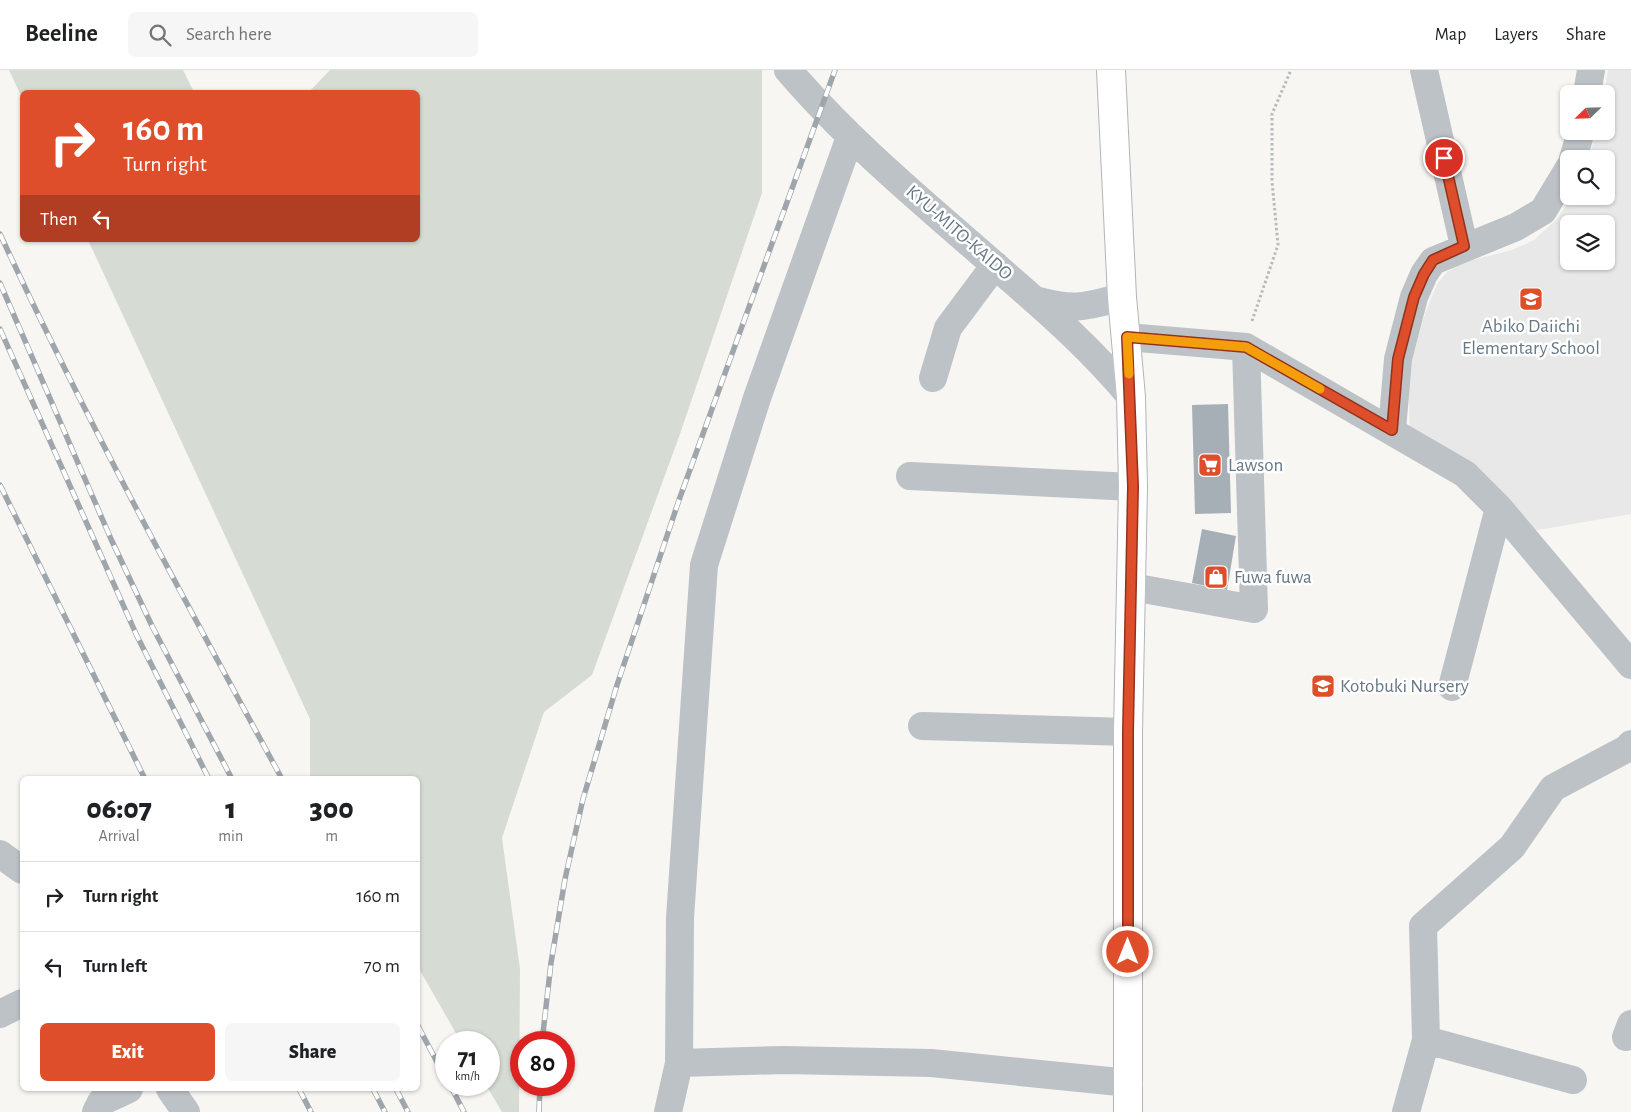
<!DOCTYPE html>
<style>
body{margin:0;font-family:"Alegreya Sans",sans-serif;background:#f6f6f6;color:#202124;height:100vh;display:flex;flex-direction:column;font-size:19px;white-space:nowrap}
*{box-sizing:border-box;margin:0}
p{font-size:16px;color:#757577}
.icon{flex:none;width:28px;height:28px;fill:none;stroke:currentColor;stroke-width:2;stroke-linecap:round;stroke-linejoin:round}
.map{position:relative;flex:1;overflow:hidden}
.sheet{position:absolute;left:20px;top:706px;width:400px;height:315px;display:flex;flex-direction:column;background:#fff;border-radius:8px;box-shadow:0 1px 4px #0004}
.sheet>*{flex:none}
.guide{position:absolute;left:20px;top:20px;width:400px;height:152px;border-radius:8px;box-shadow:0 1px 4px #0004;background:#de4e2b;color:#fff;overflow:hidden}
.needle{width:32px;rotate:247deg}
.controls{position:absolute;left:1560px;top:15px;display:grid;gap:10px}
.controls a{display:grid;place-items:center;width:55px;height:55px;border-radius:8px;background:#fff;box-shadow:0 1px 4px #0004;font-size:25px}
.speed{position:absolute;left:435px;top:961px;display:flex;gap:10px;font-size:25px;font-weight:700;text-align:center}
.speed>*{display:grid;place-content:center;width:65px;height:65px;border-radius:50%;background:#fff;box-shadow:0 1px 4px #0004;line-height:1}
.speed small{font-size:12px;font-weight:400}
.speed .limit{border:8px solid #d22;background:#fff;color:#111}
.pin{position:absolute;display:grid;place-items:center;width:42px;height:42px;color:#fff;margin:-21px;border:2px solid #fff;border-radius:50%;box-shadow:0 1px 5px #0007}
.me{position:absolute;width:55px;margin:-28px;rotate:0deg;stroke-linejoin:round;filter:drop-shadow(0 0 4px #0008)}
.turn{display:flex;align-items:center;gap:18px;height:105px;padding:0 20px;font-size:22px}
.turn .icon{width:65px;height:65px;stroke-width:2.5}
.turn b{display:block;font-size:35px;line-height:42px}
.then{display:flex;align-items:center;height:48px;padding:0 20px;background:#0003;gap:10px;font-size:19px}
.eta{display:flex;justify-content:space-evenly;align-items:center;height:85px;text-align:center}
.eta b{font-size:30px;font-weight:800;line-height:35px}
.button{display:flex;gap:10px;margin-top:auto;padding:10px 20px}
.button a{flex:1;height:58px;border-radius:8px;background:#de4e2b;color:#fff;font-size:20px;font-weight:800;line-height:58px;text-align:center}
.button a+a{background:#f6f6f6;color:#202124}
ul{padding:0;list-style:none}
li{display:flex;align-items:center;gap:15px;height:70px;padding:0 20px;border-top:1px solid #e0e0e0}
li div{flex:1}
li b{display:block;font-size:19px}
li em{font-style:normal}
header{display:flex;align-items:center;gap:30px;box-sizing:border-box;height:70px;padding:0 25px;background:#fff;border-bottom:1px solid #e0e0e0}
header strong{font-size:24px}
nav{display:flex;gap:28px;margin-inline-start:auto;font-size:18px}
.search{width:350px;height:45px;background:#f6f6f6;display:flex;align-items:center;gap:12px;box-sizing:border-box;padding:0 18px;border-radius:8px;color:#757577;font-size:19px}
.map>svg:first-child{display:block}
</style>
<header>
<strong>Beeline</strong>
<div class="search"><svg class="icon" aria-label="search" viewBox="0 0 24 24"><circle cx="10" cy="10" r="6"/><path d="M15 15l6 6"/></svg>Search here</div>
<nav><a>Map</a><a>Layers</a><a>Share</a></nav>
</header>
<div class="map">
<svg width="1631" height="1042" viewBox="0 0 1631 1042">
<rect width="100%" height="100%" fill="#f7f6f3"/>
<path fill="#e7e8e7" fill-rule="evenodd" d="M1608,0H1631V444L1526,462L1410,360L1408,314L1411,294L1425,244L1437,214L1447,202L1461,193L1512,180L1534,170L1557,149L1572,126H1606V89H1589L1596,61H1606V24H1604ZM1569,154H1606V191H1569Z"/>
<path fill="#d6dbd3" d="M9,0H183L194,22H22V28Z
M330,0H762V123L680,364L592,605L544,642L502,768L520,899L519,1042H502L486,1015H489V972H461L418,897V709H310V649L88,170H418V22H309Z"/>
<path fill="#a6afb5" d="M1228,334L1231,443L1195,444L1192,335Z
M1202,459L1236,466L1227,520L1192,513Z"/>
<g fill="none" stroke-linecap="round" stroke-linejoin="round">
<g stroke="#b1b5b9" stroke-width="30">
<path id="highway" d="M1111,0L1122,227L1131,327L1133,417L1128,662V1042"/>
</g>
<path stroke="#b8bbbe" stroke-width="3" stroke-dasharray="2.5 2.5" stroke-linecap="butt" d="M1252,251L1278,175L1272,111V44L1291,0"/>
<path stroke="#bdc2c6" stroke-width="28" d="M788,0C853,76 931,139 1006,205C1050,243 1094,282 1131,327
M1424,0L1464,176
M1587,24L1591,0
M1573,89L1581,61
M1035,230C1074,241 1084,237 1122,227
M1127,267L1246,277L1465,404L1499,438L1631,595
M933,308L948,258L995,195
M1392,360L1398,289L1414,227L1424,204L1433,191L1516,157L1543,141L1569,98
M910,406L1133,417
M1132,517L1254,539L1246,277
M1452,617L1499,438
M922,656L1128,662
M0,784L22,800
M0,944L22,933
M1626,967L1631,954
M1426,970L1573,1010
M679,993L784,990L931,993L1129,1013
M170,1019L186,1042
M96,1042L101,1032L129,1019
M668,1042L679,993L680,848L704,495L757,328L850,67
M1406,1042L1426,970L1423,856L1512,777L1553,718L1628,678L1631,674"/>
<use href="#highway" stroke="#fff" stroke-width="28"/>
<g stroke="#9fa6ab" stroke-width="5.5">
<path id="rail" d="M0,164C86,350 184,529 282,709
M0,213L111,469L152,556L232,709
M0,259L137,566L209,709
M0,415L145,709
M418,956L446,1009
M542,972L551,893L565,809L583,729L617,615L679,430L835,0
M450,1015L464,1042
M299,1019L311,1042
M373,1019L385,1042
M396,1019L408,1042
M539,1042L540,1015"/>
</g>
<use href="#rail" stroke="#fff" stroke-width="4" stroke-dasharray="11" stroke-linecap="butt"/>
</g>
<g fill="none" stroke-linecap="round" stroke-linejoin="round">
<g stroke="#90331c" stroke-width="12">
<path id="route" d="M1128,882V662L1133,416L1127,267L1246,277L1392,360L1398,289L1414,227L1424,204L1433,190L1464,176L1444,88"/>
</g>
<use href="#route" stroke="#de4e2b" stroke-width="9"/>
<path stroke="#f59e0b" stroke-width="9" d="M1129,304L1127,267L1246,277L1320,319"/>
</g>
<defs>
<g id="school-square" transform="scale(1.25)"><rect x="-9" y="-9" width="18" height="18" rx="4" fill="#de4e2b" stroke="#fff"/><path d="M0-5L7-2L0 1L-7-2ZM-4 1L0 2.5L4 1V4Q0 6-4 4Z" fill="#fff"/></g>
<g id="supermarket-square" transform="scale(1.25)"><rect x="-9" y="-9" width="18" height="18" rx="4" fill="#de4e2b" stroke="#fff"/><path d="M-6-5.5h2.5l.6 2H6L4.5 2H-2.5L-4.4-4H-6ZM-1.5 3.2a1.3 1.3 0 1 0 .1 0ZM3 3.2a1.3 1.3 0 1 0 .1 0Z" fill="#fff"/></g>
<g id="shop-square" transform="scale(1.25)"><rect x="-9" y="-9" width="18" height="18" rx="4" fill="#de4e2b" stroke="#fff"/><path d="M-5-2.5h2.3a2.7 3.5 0 0 1 5.4 0H5L5.5 6h-11ZM-1.5-2.5h3a1.5 2.3 0 0 0-3 0Z" fill="#fff"/></g>
</defs>
<g fill-rule="evenodd">
<use href="#school-square" x="1531" y="229"/>
<use href="#supermarket-square" x="1210" y="395"/>
<use href="#shop-square" x="1216" y="507"/>
<use href="#school-square" x="1323" y="616"/>
</g>
<g text-anchor="middle" dominant-baseline="central" stroke-width="5" stroke-linejoin="round" paint-order="stroke">
<g font-size="19" fill="#667884" stroke="#fff">
<text transform="translate(959 163) rotate(41)">KYU-MITO-KAIDO</text>
</g>
<g font-size="19" fill="#667884" stroke="#fff" text-anchor="start">
<text x="1531" y="256" text-anchor="middle">Abiko Daiichi<tspan x="1531" dy="22">Elementary School</tspan></text>
<text x="1228" y="395">Lawson</text>
<text x="1234" y="507">Fuwa fuwa</text>
<text x="1340" y="616">Kotobuki Nursery</text>
</g>
</g>
</svg>
<div class="controls">
<a><svg class="needle" viewBox="-14 -14 28 28"><path d="M0-13l5 13h-10z" fill="#e53935"/><path d="M0 13l5-13h-10z" fill="#757577"/></svg></a>
<a><svg class="icon" aria-label="search" viewBox="0 0 24 24"><circle cx="10" cy="10" r="6"/><path d="M15 15l6 6"/></svg></a>
<a><svg class="icon" aria-label="layers" viewBox="0 0 24 24"><path d="M12 4l9 5-9 5-9-5zM3 14l9 5 9-5"/></svg></a>
</div>
<div class="speed"><div>71<small>km/h</small></div><div class="limit">80</div></div>
<div class="pin" style="left:1444px;top:88px;background:#d93025"><svg class="icon" aria-label="arrive" viewBox="0 0 24 24"><path d="M6 21V4h12l-3 4 3 4H6"/></svg></div>
<svg class="me" style="left:1128px;top:882px" viewBox="-20 -20 40 40"><circle r="17" fill="#de4e2b" stroke="#fff" stroke-width="3"/><path d="M0-11L8 9 0 5-8 9z" fill="#fff"/></svg>
<div class="guide">
<div class="turn"><svg class="icon" aria-label="right" viewBox="0 0 24 24"><path d="M7 20v-9h11M14 6l5 5-5 5"/></svg><div><b>160 m</b>Turn right</div></div>
<div class="then">Then<svg class="icon" aria-label="left" viewBox="0 0 24 24"><path d="M17 20v-9H6M10 6l-5 5 5 5"/></svg></div>
</div>
<section class="sheet">
<div class="eta">
<div><b>06:07</b><p>Arrival</p></div>
<div><b>1</b><p>min</p></div>
<div><b>300</b><p>m</p></div>
</div>
<ul>
<li><svg class="icon" aria-label="right" viewBox="0 0 24 24"><path d="M7 20v-9h11M14 6l5 5-5 5"/></svg><div><b>Turn right</b></div><em>160 m</em></li>
<li><svg class="icon" aria-label="left" viewBox="0 0 24 24"><path d="M17 20v-9H6M10 6l-5 5 5 5"/></svg><div><b>Turn left</b></div><em>70 m</em></li>
</ul>
<div class="button"><a>Exit</a><a>Share</a></div>
</section>
</div>
